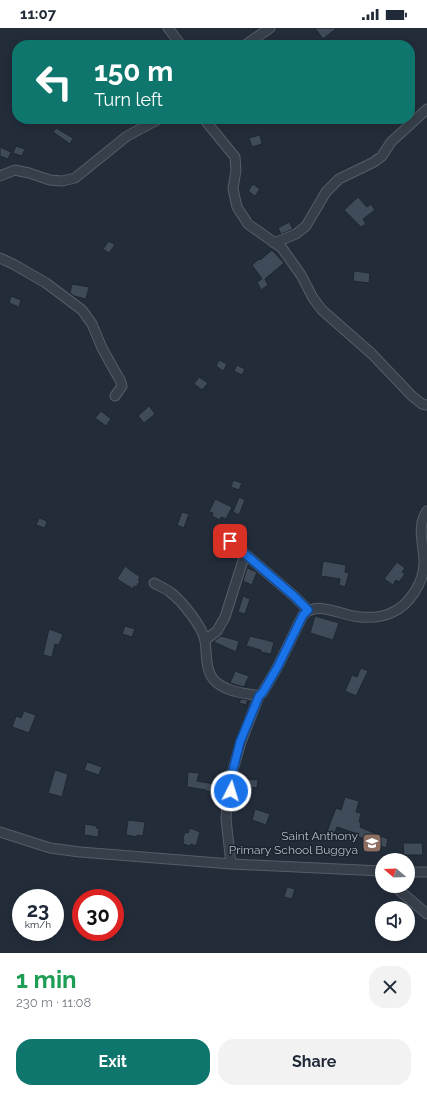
<!DOCTYPE html>
<meta charset="utf-8">
<style>
body{margin:0;font-family:Raleway,sans-serif;background:#f2f2f3;color:#1f2937;height:100vh;display:flex;flex-direction:column;font-size:15px;white-space:nowrap}
*{box-sizing:border-box;margin:0}
p{font-size:13px;color:#747a83}
.icon{flex:none;width:22px;height:22px;fill:none;stroke:currentColor;stroke-width:2;stroke-linecap:round;stroke-linejoin:round}
.map{position:relative;height:925px;overflow:hidden}
.panel{display:flex;flex-direction:column;background:#fff;flex:1}
.panel>*{flex:none}
.guide{position:absolute;left:12px;top:12px;width:403px;height:84px;border-radius:16px;box-shadow:0 2px 10px #0003;background:#0f766e;color:#fff;overflow:hidden}
.needle{width:26px;rotate:289deg}
.buttons{position:absolute;left:375px;top:825px;display:grid;gap:8px}
.buttons a{display:grid;place-items:center;width:40px;height:40px;border-radius:50%;background:#fff;box-shadow:0 2px 10px #0003;font-size:20px}
.speed{position:absolute;left:12px;top:861px;display:flex;gap:8px;font-size:20px;font-weight:700;text-align:center}
.speed>*{display:grid;place-content:center;width:52px;height:52px;border-radius:50%;background:#fff;box-shadow:0 2px 10px #0003;line-height:1}
.speed small{font-size:10px;font-weight:400}
.speed .limit{border:6px solid #d22;background:#fff;color:#111}
.pin{position:absolute;display:grid;place-items:center;width:34px;height:34px;color:#fff;margin:-17px;border-radius:8px;box-shadow:0 2px 6px #0006}
.me{position:absolute;width:44px;margin:-22px;rotate:5deg;stroke-linejoin:round;filter:drop-shadow(0 0 3px #0008)}
.turn{display:flex;align-items:center;gap:14px;height:84px;padding:0 16px;font-size:18px}
.turn .icon{width:52px;height:52px;stroke-width:2.5}
.turn b{display:block;font-size:28px;line-height:34px}
.round{display:grid;place-items:center;flex:none;width:42px;height:42px;border-radius:16px;background:#f2f2f3}
.summary{display:flex;align-items:center;justify-content:space-between;height:68px;padding:0 16px}
h1{font-size:24px;font-weight:700;line-height:30px;color:#1e9e55}
.button{display:flex;gap:8px;margin-top:auto;padding:8px 16px}
.button a{flex:1;height:46px;border-radius:16px;background:#0f766e;color:#fff;font-size:16px;font-weight:700;line-height:46px;text-align:center}
.button a+a{background:#f2f2f3;color:#1f2937}
.status{display:flex;justify-content:space-between;align-items:center;height:28px;padding:0 20px;background:#fff;direction:ltr}
.status svg{height:11px;fill:currentColor}
.map>svg:first-child{display:block}
</style>
<div class="status"><b>11:07</b><svg viewBox="0 0 49 12"><path d="M0 12V9h3v3zM5 12V6h3v6zM10 12V3h3v9zM15 12V0h3v12zM26 1h20v11H26zM47 4h2v5h-2z"/></svg></div>
<div class="map">
<svg width="427" height="925" viewBox="0 0 427 925">
<rect width="100%" height="100%" fill="#232d3a"/>
<path fill="#3f4b59" stroke="#1e2631" d="M315,0H337L323,11Z
M56,100L73,110L70,116L53,104Z
M260,107L262,116L252,119L249,110Z
M16,118L25,121L22,128L13,125Z
M0,119L11,124L8,131L0,128Z
M253,156L260,161L255,168L248,163Z
M358,169L367,179L371,176L375,182L363,191L366,196L361,199L344,182Z
M289,194L293,201L281,206L278,200Z
M109,213L115,217L109,225L103,221Z
M272,222L284,235L265,251L268,257L261,262L257,254L262,251L252,237L259,231L260,232Z
M354,243L370,245L369,255L353,253Z
M72,256L89,259L86,271L74,268L70,265Z
M11,268L21,272L19,279L9,275Z
M219,332L227,336L223,343L216,338Z
M237,337L245,341L242,347L234,343Z
M199,349L208,355L202,362L194,356Z
M149,378L155,386L144,395L138,388Z
M101,383L111,391L106,398L95,390Z
M233,452L242,455L239,462L231,459Z
M239,469L245,472L239,487L233,484Z
M215,471L232,479L226,491L221,489L220,492L212,488L213,485L209,484Z
M182,484L189,486L184,500L177,497Z
M39,490L47,493L45,500L36,497Z
M323,533L346,537L345,544L349,545L345,559L339,557L340,551L321,548Z
M397,534L405,540L402,544L405,546L399,554L396,552L393,557L384,551Z
M125,538L140,549L138,552L140,553L136,559L134,558L133,561L117,551Z
M247,540L257,544L252,557L243,553Z
M243,568L250,571L245,586L238,584Z
M315,588L339,595L333,612L310,605Z
M125,598L135,601L132,609L122,606Z
M49,601L63,606L59,617L55,616L52,629L43,627Z
M221,608L239,613L236,624L214,614L215,612Z
M250,608L274,614L271,626L261,624V622L246,618Z
M361,640L368,643L356,668L345,663L352,647L357,649Z
M235,643L249,648L244,659L230,655Z
M241,671L248,672L246,677L239,675Z
M24,683L36,687L29,705L12,699L16,688L21,690Z
M87,734L102,739L99,747L84,742Z
M55,742L68,746L62,769L48,765Z
M188,744L199,745L197,753L225,758L224,767L206,763V762L187,759Z
M242,750L258,752L257,760L241,758Z
M345,769L359,773L356,784L361,785L359,794L361,795L360,799L388,811L386,820L357,808L358,806L337,799L331,814L324,811L336,780L341,782Z
M255,781L270,786L266,797L252,792Z
M128,792L145,794L143,808L137,807V809L126,807Z
M85,796L97,798L96,800H99L98,809L84,807Z
M190,800L200,804L196,818L191,816L190,818L183,816L184,812L183,811L185,804L188,805Z
M403,815H422L423,827H404Z
M287,859L295,861L292,871L284,869Z"/>
<g fill="none" stroke-linecap="round" stroke-linejoin="round">
<g stroke="#555d68" stroke-width="11">
<path id="minor" d="M168,0L181,17
M245,17L270,0
M204,91L235,129L236,142L233,161L237,179L248,196L282,220L301,247L313,270L322,282L372,326L412,368L422,376L427,377
M0,148L15,142L29,145L50,152L62,153L75,150L127,108L159,91
M274,215L296,206L306,198L326,164L339,151L374,134L382,128L391,114L427,81
M0,230L13,236L46,255L82,282L92,296L102,320L121,354L122,358L115,368
M230,513L294,568L308,582
M154,555C159,558 165,560 170,564C182,573 203,599 205,613C207,625 205,642 214,652C225,664 244,665 259,668
M205,612L217,603L225,589L245,526
M0,804L50,820L80,824L231,836L382,843
M231,836L226,791L227,778L231,763L233,742L241,714L259,668L263,664L278,638L303,587C318,571 343,589 361,589C372,590 382,589 391,585C410,577 424,554 424,534C424,517 416,498 427,483
M408,844H427
M394,858L427,886"/>
</g>
<use href="#minor" stroke="#373f4a" stroke-width="9"/>
</g>
<g fill="none" stroke-linecap="round" stroke-linejoin="round">
<g stroke="#114b97" stroke-width="10">
<path id="route" d="M230,513L294,568L308,582L303,587L278,638L263,664L259,668L240,714L233,742L231,763"/>
</g>
<use href="#route" stroke="#1a73e8" stroke-width="7"/>
</g>
<defs>
<g id="school-square" transform="scale(1)"><rect x="-9" y="-9" width="18" height="18" rx="4" fill="#8d6e63" stroke="#1c242f"/><path d="M0-5L7-2L0 1L-7-2ZM-4 1L0 2.5L4 1V4Q0 6-4 4Z" fill="#fff"/></g>
</defs>
<g fill-rule="evenodd">
<use href="#school-square" x="372" y="815"/>
</g>
<g text-anchor="middle" dominant-baseline="central" stroke-width="3" stroke-linejoin="round" paint-order="stroke">
<g font-size="12" fill="#b2bac6" stroke="#1c242f" text-anchor="end">
<text x="358" y="808">Saint Anthony<tspan x="358" dy="14">Primary School Buggya</tspan></text>
</g>
</g>
</svg>
<div class="buttons">
<a><svg class="needle" viewBox="-14 -14 28 28"><path d="M0-13l5 13h-10z" fill="#e53935"/><path d="M0 13l5-13h-10z" fill="#747a83"/></svg></a>
<a><svg class="icon" aria-label="sound" viewBox="0 0 24 24"><path d="M4 9h4l5-4v14l-5-4H4zM17 9q2 3 0 6"/></svg></a>
</div>
<div class="speed"><div>23<small>km/h</small></div><div class="limit">30</div></div>
<div class="pin" style="left:230px;top:513px;background:#d93025"><svg class="icon" aria-label="arrive" viewBox="0 0 24 24"><path d="M6 21V4h12l-3 4 3 4H6"/></svg></div>
<svg class="me" style="left:231px;top:763px" viewBox="-20 -20 40 40"><circle r="17" fill="#1a73e8" stroke="#fff" stroke-width="3"/><path d="M0-11L8 9 0 5-8 9z" fill="#fff"/></svg>
<div class="guide">
<div class="turn"><svg class="icon" aria-label="left" viewBox="0 0 24 24"><path d="M17 20v-9H6M10 6l-5 5 5 5"/></svg><div><b>150 m</b>Turn left</div></div>
</div>
</div>
<section class="panel">
<div class="summary"><div><h1>1 min</h1><p>230 m · 11:08</p></div><a class="round"><svg class="icon" aria-label="close" viewBox="0 0 24 24"><path d="M6 6l12 12M18 6L6 18"/></svg></a></div>
<div class="button"><a>Exit</a><a>Share</a></div>
</section>
